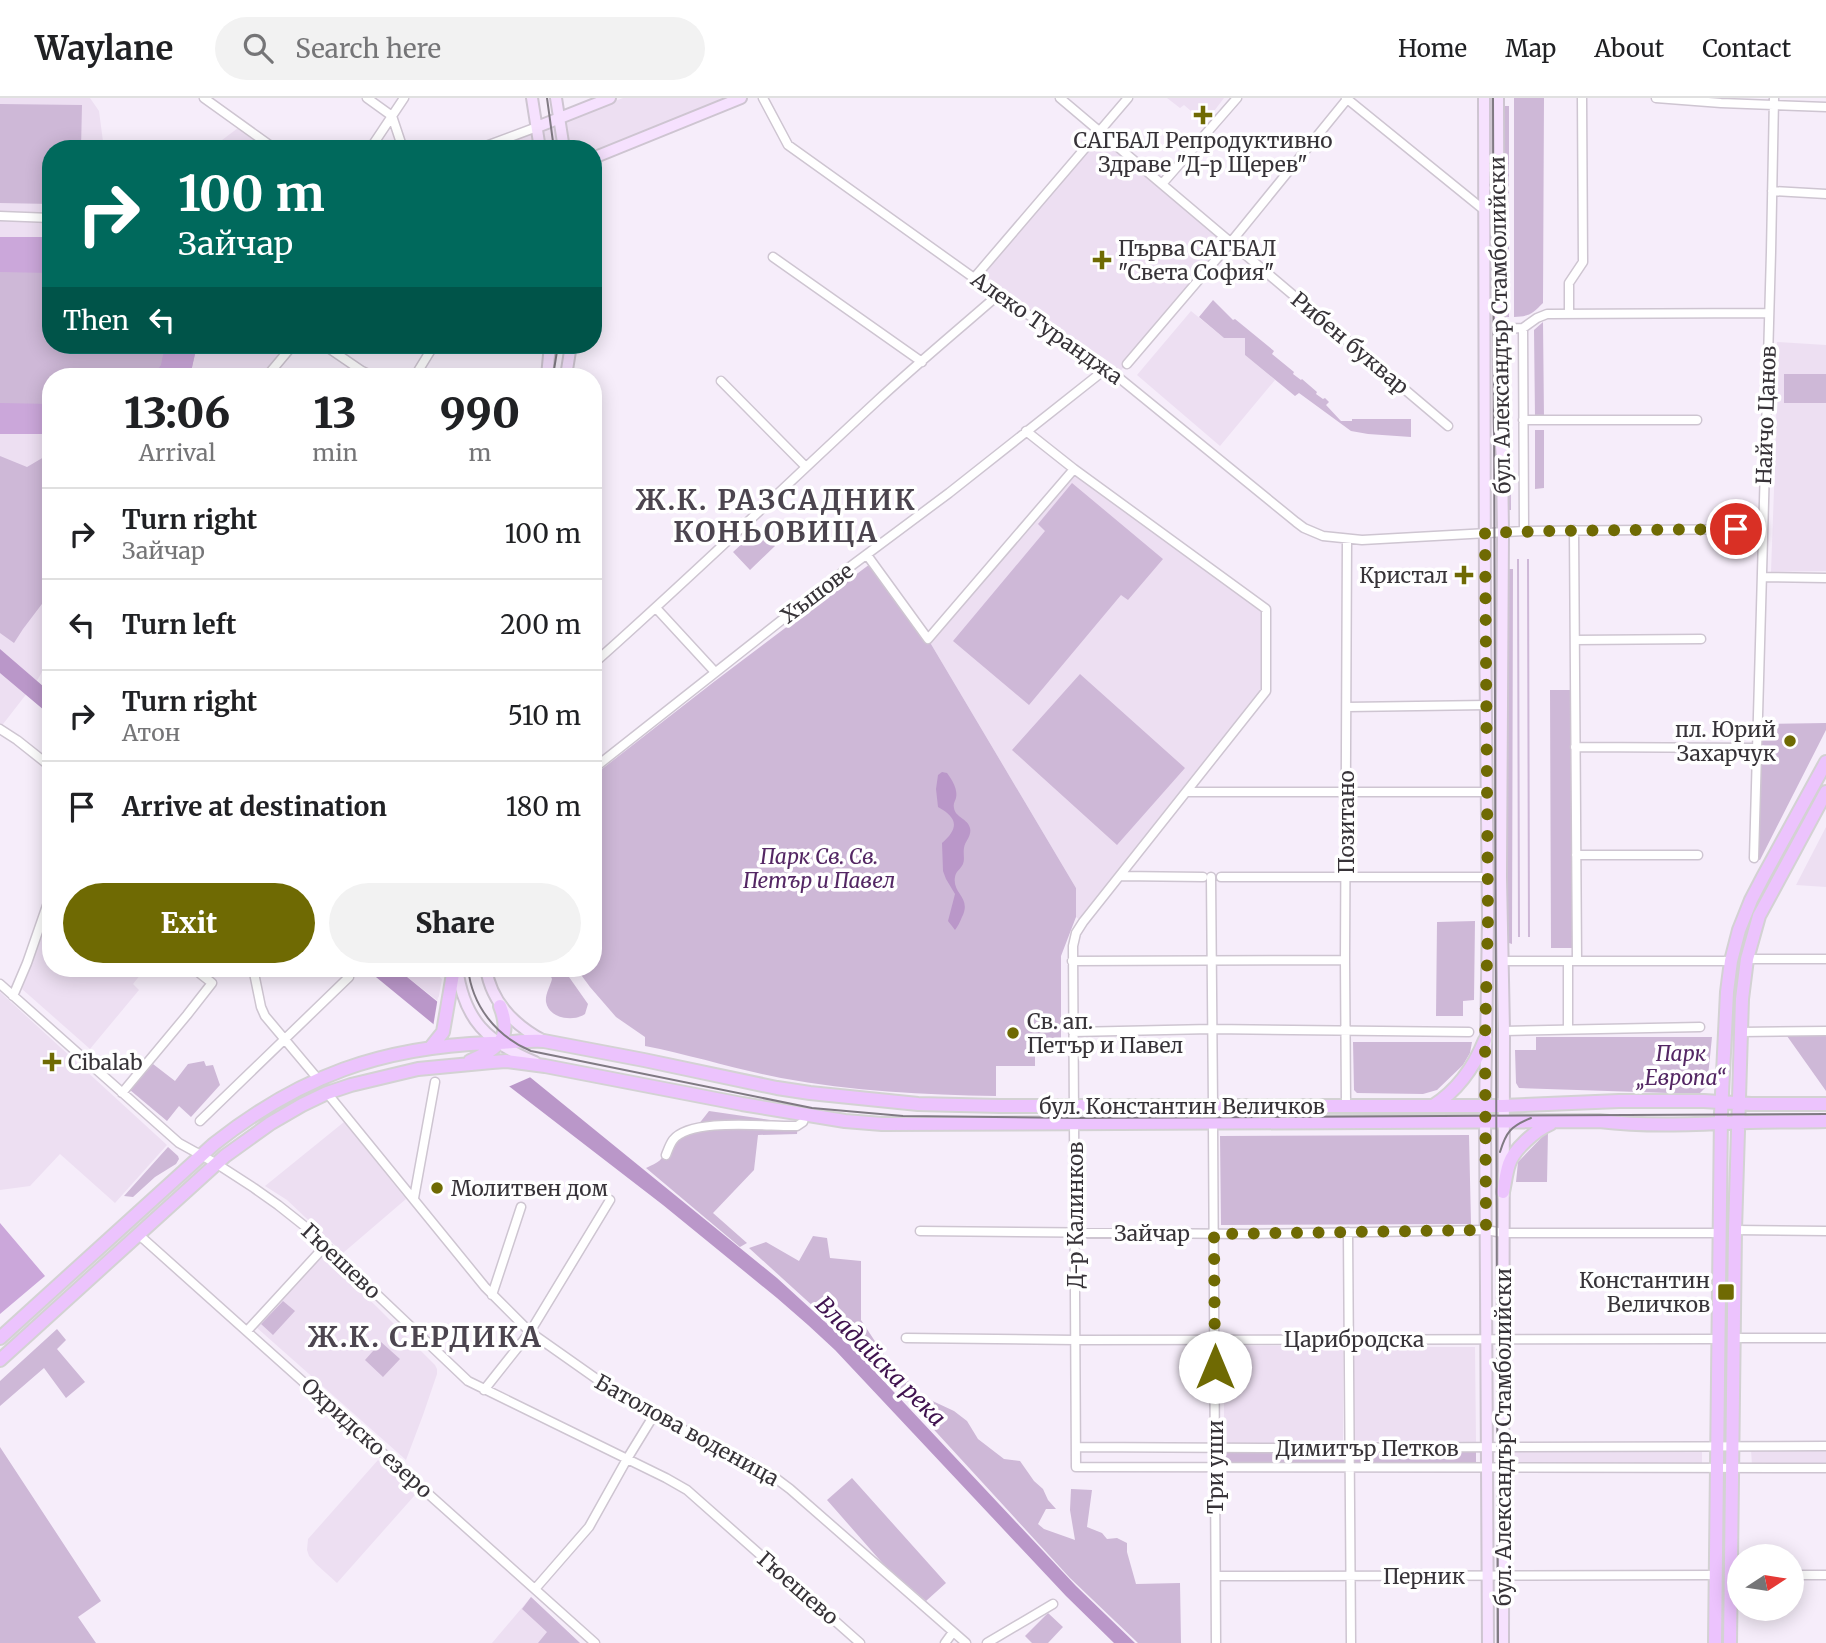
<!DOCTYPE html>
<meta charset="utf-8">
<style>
body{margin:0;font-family:Merriweather,serif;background:#f2f2f2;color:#202124;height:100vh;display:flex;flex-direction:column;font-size:26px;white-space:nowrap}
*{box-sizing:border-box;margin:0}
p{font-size:23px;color:#757577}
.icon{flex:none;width:38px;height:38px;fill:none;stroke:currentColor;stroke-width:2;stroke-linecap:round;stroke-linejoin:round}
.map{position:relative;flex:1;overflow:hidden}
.panel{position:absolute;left:42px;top:270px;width:560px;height:609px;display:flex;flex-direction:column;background:#fff;border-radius:28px;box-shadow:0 4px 18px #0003}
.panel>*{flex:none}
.hud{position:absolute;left:42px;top:42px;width:560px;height:214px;border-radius:28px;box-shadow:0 4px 18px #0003;background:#00695c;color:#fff;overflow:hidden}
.needle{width:46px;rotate:78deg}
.fabs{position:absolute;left:1727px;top:1446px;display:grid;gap:14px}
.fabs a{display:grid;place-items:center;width:77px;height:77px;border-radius:50%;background:#fff;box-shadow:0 4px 18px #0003;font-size:35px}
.pin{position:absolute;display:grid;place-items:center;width:60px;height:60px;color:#fff;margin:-30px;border:4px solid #fff;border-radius:50%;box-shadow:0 2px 7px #0007}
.me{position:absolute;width:77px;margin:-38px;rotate:0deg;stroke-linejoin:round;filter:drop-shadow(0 0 5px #0008)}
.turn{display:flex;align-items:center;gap:24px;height:147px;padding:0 21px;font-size:32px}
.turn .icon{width:91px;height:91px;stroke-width:2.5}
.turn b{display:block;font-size:49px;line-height:60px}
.then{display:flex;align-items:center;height:66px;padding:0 21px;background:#0003;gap:14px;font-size:26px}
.eta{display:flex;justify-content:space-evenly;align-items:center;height:119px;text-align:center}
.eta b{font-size:42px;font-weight:800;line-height:49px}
.action{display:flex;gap:14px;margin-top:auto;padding:14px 21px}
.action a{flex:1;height:80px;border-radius:42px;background:#6f6a03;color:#fff;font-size:28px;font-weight:800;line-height:80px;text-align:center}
.action a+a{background:#f2f2f2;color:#202124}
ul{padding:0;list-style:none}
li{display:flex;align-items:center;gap:21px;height:91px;padding:0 21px;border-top:2px solid #e0e0e0}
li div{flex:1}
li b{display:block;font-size:26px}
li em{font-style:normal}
header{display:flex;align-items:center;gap:42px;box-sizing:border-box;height:98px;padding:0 35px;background:#fff;border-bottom:2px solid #e0e0e0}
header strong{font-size:33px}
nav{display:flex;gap:38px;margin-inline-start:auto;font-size:24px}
.search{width:490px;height:63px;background:#f2f2f2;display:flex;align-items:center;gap:18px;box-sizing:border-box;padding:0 24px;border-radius:38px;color:#757577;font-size:26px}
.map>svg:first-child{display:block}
</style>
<header>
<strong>Waylane</strong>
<div class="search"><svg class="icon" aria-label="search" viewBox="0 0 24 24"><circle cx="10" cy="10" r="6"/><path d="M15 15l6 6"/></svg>Search here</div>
<nav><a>Home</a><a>Map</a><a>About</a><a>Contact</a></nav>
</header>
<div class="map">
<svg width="1826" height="1545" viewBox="0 0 1826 1545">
<rect width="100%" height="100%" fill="#f6edfa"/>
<path fill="#eddff2" d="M0,0H90L99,13L104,51H51V247H287L261,278H51V533L49,535L44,570L38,581L0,630Z
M623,0H727L593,54V51H490Z
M1167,0H1224L1205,25L1184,7L1180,10Z
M238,30L266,51H210Z
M1099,33L1231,144L1117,277L974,180Z
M1191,213L1224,240H1245V257L1275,282L1220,348L1137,277Z
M1777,244L1826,247V473L1771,474L1776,337Z
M1074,371L1266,511V593L1083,824L1076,819V790L928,541Z
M1826,729V789L1796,787Z
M51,815V870H134L141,876L133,886L139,892L90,951L22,891Z
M396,870H429L442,881L438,903Z
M0,894L167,1047L115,1105L60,1056L30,1088L0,1092Z
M344,1024L406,1101L343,1155L287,1102L265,1088Z
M323,1157L377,1209L435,1267L437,1271V1276L423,1317L406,1362L256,1229Z
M1224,1248H1343V1345H1224Z
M1352,1249H1475L1476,1344L1354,1343Z
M1702,1348V1369L1512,1370V1349Z
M1826,1350V1368H1752L1751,1351Z
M378,1362L415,1397L337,1485L316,1466L309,1458L307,1452L308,1441Z
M531,1499L567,1533L580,1545H492Z"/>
<path fill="#ceb8d7" d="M1514,0H1544L1543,205C1533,215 1529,219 1514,219Z
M0,6L82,7L81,51H51V106L0,105Z
M1502,8H1509V219H1502Z
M0,139H51V247H197L190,278H51V336H0Z
M1213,202L1233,222L1235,221L1274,253L1272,256L1294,274L1293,276L1301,282L1302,281L1317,294L1316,296L1323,301L1325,300L1329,304L1326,307L1341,323H1352V321H1411V339L1368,336L1351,333L1299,295L1295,298L1245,257V240H1224L1199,219Z
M1543,224L1544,319H1535L1534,232Z
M1510,239L1511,412H1507L1503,323V243Z
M1784,276H1826V305H1784Z
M1535,332H1544V390L1535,391Z
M0,358L27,369L44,359H51V494L23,531L14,545L0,535Z
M1072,385L1163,461L1128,502L1121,497L1029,607L953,543L1045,433L1038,426Z
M759,430L775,448L750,472L733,454Z
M1517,461H1519L1520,839H1518Z
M1527,461H1529L1530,839H1528Z
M870,466L928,541L1076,790V819L1061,858V942H1035V968H996V998C924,997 852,993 781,980C735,971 691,957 645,948V939L616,919L590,889L576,870H593V678L715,583Z
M1508,471H1513L1512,846L1509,845L1507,840Z
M1080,576L1185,670L1117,747L1012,652Z
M1550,592H1572V850H1551Z
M1826,625V632L1760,762L1756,761L1762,626Z
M1475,823L1474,902L1463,903V918H1436L1437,824Z
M559,870H564L569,879L588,906L585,916C574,924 549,921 546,904C545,896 550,889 552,881L550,876Z
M1787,938H1826V993Z
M1536,939H1712L1707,988L1699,996L1519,990L1516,985L1515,952H1536Z
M1353,944H1472L1470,955L1463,967L1437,992L1423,996L1357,995L1354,992Z
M204,963L206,968L213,967L220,987L191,1019L179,1008L167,1023L130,992L153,966L175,983L188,966Z
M709,1013L798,1026L797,1036L758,1037L754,1072L713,1115L747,1145L740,1149L646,1070C650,1068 658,1065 661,1061C677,1043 665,1031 698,1027Z
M1548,1033L1547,1084H1516L1518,1064Z
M1469,1037L1471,1126L1221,1127L1220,1038Z
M168,1049L178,1058L179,1061L176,1066L155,1079L133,1099L124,1098Z
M813,1138L827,1140L830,1160L861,1163V1222L886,1260L924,1299L954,1313L967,1323L978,1341L1004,1361L1020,1363L1034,1383L1043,1391L1048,1402L1056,1411H1046L1038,1426L1044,1431L1075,1442L1070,1412L1071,1391L1092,1392L1087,1429L1102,1435L1107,1441L1117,1440L1127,1445V1454L1136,1486L1180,1485L1181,1545H1138L1070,1480L859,1250L749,1150L766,1144L799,1163Z
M283,1203L295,1213L273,1237L261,1226Z
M57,1231L66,1242L57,1251L85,1284L66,1300L44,1270L0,1308V1283Z
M381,1244L400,1261L383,1279L365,1262Z
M0,1349L101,1503L78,1519L96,1545H0Z
M1476,1349V1371H1215V1350Z
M852,1380L946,1485L926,1503L885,1468L827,1402Z
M531,1499L580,1545H538L547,1534L522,1511Z
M1048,1515L1063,1529L1048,1545H1032L1025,1538Z"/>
<path fill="#cba7da" d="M0,139H51V175L0,174Z
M165,247H197L190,278H153L161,267Z
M0,305L51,306V336H0Z
M0,1125L45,1178L0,1216Z"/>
<path fill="#ba97c9" d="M0,551L51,595V618L0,575Z
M942,674L947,675C952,682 958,691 956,700C955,704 953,705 954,710C955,719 968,721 970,730C972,738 965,743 964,750C963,756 965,761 963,766C960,772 956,773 955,779C952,796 972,799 962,819C960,824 958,828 955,832L948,823L955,796L946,781L943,773L942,745C959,730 958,720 938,709L936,691L938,677Z
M365,870H396L777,1180L847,1244L1076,1488L1135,1545H1114L1066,1498L835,1252L808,1227L777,1200L663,1107L510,989Z"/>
<path fill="#f6edfa" d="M438,899L533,978L506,990L433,929Z"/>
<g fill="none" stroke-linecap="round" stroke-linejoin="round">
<g stroke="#cec5d1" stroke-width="11">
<path id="street" d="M204,0L275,51
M367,0L392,18L403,51
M763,0L788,47L974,180L1107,270L1296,424L1304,430L1323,438L1362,442L1524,433L1763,431
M1060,0L1448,328
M1346,0L1484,112
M1656,0L1721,5L1826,9
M370,51L404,0
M478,51L537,29
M1162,86L1237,0
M1772,93L1826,96
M0,118L51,120
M773,159L922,264
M974,180L1128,0
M1569,216V185L1583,164L1582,0
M1523,230L1524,433
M1499,231L1523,230L1537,220L1547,216L1769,215
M324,247L362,273L373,278
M1127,266L1231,144L1348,0
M267,278L293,247
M415,278L434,247
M721,283L806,369
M1523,322H1697
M1026,333L1074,371L1266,511V593L1083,824L1076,835L1073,848L1076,1369L1826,1370
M1574,432L1577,863
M867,457L928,541L1074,371
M1762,479L1826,480
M656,510L715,574
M1575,542L1701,541
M593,566C690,480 783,390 878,302C917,266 958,232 998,197
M1347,609L1487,607
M0,631L17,642L51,669
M1575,649L1757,650
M593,671L835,480L949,395L1107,270
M1187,694H1487
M1576,757H1698
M1754,760L1771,154L1774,0
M1120,778L1203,779
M1211,779L1213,1008
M1221,779H1488
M1747,861H1826
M1072,863L1345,862
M1502,863H1731
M1568,863V930
M253,870L261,909L265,918L318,981
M0,886L179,1045L217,1066L254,1090L278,1107L307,1130L468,1283L666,1380L687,1392L860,1545
M13,898L27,865L51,796
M1504,933L1700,929
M1073,934L1211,931L1469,934
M1741,934L1826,933
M122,995L187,917L212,885L193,870
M327,995L485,1189L530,1234L618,1296L668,1324L751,1365L770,1376L790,1391L966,1545
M1346,1007L1345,862L1347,441
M200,1023L349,879
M1213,1025L1216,1545
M666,1057C668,1052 670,1046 673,1042C691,1019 769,1029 797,1028L803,1024L805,1017
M414,1100L435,984
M1735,1132L1826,1133
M920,1133L1248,1136L1486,1132L1503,1135H1719
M1348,1134L1351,1545
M138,1136L595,1545
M492,1197L521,1109
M247,1233L326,1147
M906,1240L1075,1242L1718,1241
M1734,1240H1826
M484,1292L530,1234L610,1102
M1076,1349L1263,1350L1826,1348
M1792,1477H1826
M1216,1478L1716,1477
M535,1491L589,1429L627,1361L654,1317
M945,1545L953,1534
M987,1545L1053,1506"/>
</g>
<g stroke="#cec5d1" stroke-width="14">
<path id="secondary" d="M532,0L540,51
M556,0L564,51
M1484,0L1485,521L1488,820L1485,1013L1488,1545
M1498,0L1499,323L1502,360L1503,434L1501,779L1504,933L1503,1545
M537,29L610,0
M593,60L741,0
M547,278L550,247
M566,278L571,247
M457,870C464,922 487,944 535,964
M486,870C491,904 514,927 544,943"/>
</g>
<g stroke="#d3d2d3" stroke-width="16">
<path id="primary" d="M431,949L443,934L454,870
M470,963C498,951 513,940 500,908
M1433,1008C1458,992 1474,969 1485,942
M1503,1094C1505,1085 1506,1075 1509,1066C1514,1051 1536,1032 1550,1026
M0,1240L214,1046C300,978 381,949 490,945C508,945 526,942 544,943L644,962L777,990L810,995L918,1006L1000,1008H1503L1619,1003H1704L1751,1006H1826
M0,1262L225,1058L271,1025L302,1007L327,995L351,987L418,971L492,964L506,963L545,968L742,1006L845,1023L882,1026L1599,1023C1649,1029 1700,1026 1750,1024C1775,1023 1801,1024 1826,1023
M1715,1545L1721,1016L1727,894L1731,863L1739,832L1751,802L1763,779L1826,664
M1730,1545L1735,1132L1742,901L1747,861L1759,818L1826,694"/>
</g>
<use href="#street" stroke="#fff" stroke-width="8"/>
<use href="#secondary" stroke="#f6e1fe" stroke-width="10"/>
<use href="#primary" stroke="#ecc3fd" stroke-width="12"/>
<path stroke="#807a83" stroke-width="2" d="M547,0L554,51
M1493,0L1498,1545
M553,278L558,247
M468,870C472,908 496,938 531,953L812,1010L903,1018L1074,1020L1826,1016
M1500,1054C1506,1034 1511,1028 1531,1020"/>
</g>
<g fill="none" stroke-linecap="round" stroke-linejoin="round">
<path stroke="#6f6a03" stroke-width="12" stroke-dasharray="0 21.6" d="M1215,1269L1214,1136L1486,1132L1485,942L1488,820L1485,435L1549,433L1736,431"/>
</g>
<g fill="#6f6a03" stroke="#fff" stroke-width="2.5">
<path d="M1199.5 6.5h7v7h7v7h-7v7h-7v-7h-7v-7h7z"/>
<path d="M1098.5 151.5h7v7h7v7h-7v7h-7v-7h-7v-7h7z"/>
<path d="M1460.5 466.5h7v7h7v7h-7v7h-7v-7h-7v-7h7z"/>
<circle cx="1790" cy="643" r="7"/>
<circle cx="1013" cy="935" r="7"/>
<path d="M48.5 953.5h7v7h7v7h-7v7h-7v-7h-7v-7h7z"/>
<circle cx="437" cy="1090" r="7"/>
<rect x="1717" y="1185" width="18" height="18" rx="3.5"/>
</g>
<g text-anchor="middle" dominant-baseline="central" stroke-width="7" stroke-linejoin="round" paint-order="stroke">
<g font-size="21" fill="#373338" stroke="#fff" text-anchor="start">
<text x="1203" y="42" text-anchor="middle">САГБАЛ Репродуктивно<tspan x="1203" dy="24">Здраве "Д-р Щерев"</tspan></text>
<text x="1118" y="150">Първа САГБАЛ<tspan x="1118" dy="24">"Света София"</tspan></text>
<text x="1448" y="477" text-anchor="end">Кристал</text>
<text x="1776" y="631" text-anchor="end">пл. Юрий<tspan x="1776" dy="24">Захарчук</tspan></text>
<text x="1027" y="923">Св. ап.<tspan x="1027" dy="24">Петър и Павел</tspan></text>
<text x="68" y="964">Cibalab</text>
<text x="451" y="1090">Молитвен дом</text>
<text x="1710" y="1182" text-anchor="end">Константин<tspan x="1710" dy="24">Величков</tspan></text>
</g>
<g font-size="21" fill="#373338" stroke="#fff">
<text transform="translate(1500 227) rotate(-91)">бул. Александър Стамболийски</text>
<text transform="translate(1047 230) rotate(35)">Алеко Туранджа</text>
<text transform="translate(1350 245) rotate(40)">Рибен буквар</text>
<text transform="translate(1766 317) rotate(-88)">Найчо Цанов</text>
<text transform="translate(817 495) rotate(-37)">Хъшове</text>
<text transform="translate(1346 724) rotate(-90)">Позитано</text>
<text x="1182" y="1008">бул. Константин Величков</text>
<text transform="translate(1075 1117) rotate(-90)">Д-р Калинков</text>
<text x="1152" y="1135">Зайчар</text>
<text transform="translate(341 1163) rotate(43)">Гюешево</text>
<text x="1354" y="1241">Царибродска</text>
<text transform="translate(687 1332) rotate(29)">Батолова воденица</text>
<text transform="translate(1503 1339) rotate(-90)">бул. Александър Стамболийски</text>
<text transform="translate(367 1340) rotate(42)">Охридско езеро</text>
<text x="1367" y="1350">Димитър Петков</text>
<text transform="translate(1215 1369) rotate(-90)">Три уши</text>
<text x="1424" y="1478">Перник</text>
<text transform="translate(798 1490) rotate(41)">Гюешево</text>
</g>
<g font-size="21" font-style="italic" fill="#542764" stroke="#fff">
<text x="819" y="758">Парк Св. Св.<tspan x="819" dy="24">Петър и Павел</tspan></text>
<text x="1681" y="955">Парк<tspan x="1681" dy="24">„Европа“</tspan></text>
</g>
<g font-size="23" font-style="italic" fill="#3f124e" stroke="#fff">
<text transform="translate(881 1263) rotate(45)">Владайска река</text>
</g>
<g font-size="28" font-weight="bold" letter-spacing="2" fill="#4c454f" stroke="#fff">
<text x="776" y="402">Ж.К. РАЗСАДНИК<tspan x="776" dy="32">КОНЬОВИЦА</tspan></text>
<text x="425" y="1239">Ж.К. СЕРДИКА</text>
</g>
</g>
</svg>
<div class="fabs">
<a><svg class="needle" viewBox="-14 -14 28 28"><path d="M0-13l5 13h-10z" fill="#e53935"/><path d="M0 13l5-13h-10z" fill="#757577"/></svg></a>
</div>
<div class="pin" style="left:1736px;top:431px;background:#d93025"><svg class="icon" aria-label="arrive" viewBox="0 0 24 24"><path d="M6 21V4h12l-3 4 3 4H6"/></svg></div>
<svg class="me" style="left:1215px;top:1269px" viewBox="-20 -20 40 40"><circle r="19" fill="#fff"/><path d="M0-13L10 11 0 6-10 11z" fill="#6f6a03"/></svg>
<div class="hud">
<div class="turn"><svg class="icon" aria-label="right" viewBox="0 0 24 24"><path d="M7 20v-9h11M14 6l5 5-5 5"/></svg><div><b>100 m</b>Зайчар</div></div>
<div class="then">Then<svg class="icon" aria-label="left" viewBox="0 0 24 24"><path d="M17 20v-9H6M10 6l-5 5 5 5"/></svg></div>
</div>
<section class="panel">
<div class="eta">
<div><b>13:06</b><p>Arrival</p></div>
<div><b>13</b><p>min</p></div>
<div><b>990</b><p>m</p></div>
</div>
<ul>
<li><svg class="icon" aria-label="right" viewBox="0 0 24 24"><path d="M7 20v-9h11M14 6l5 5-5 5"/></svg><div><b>Turn right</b><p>Зайчар</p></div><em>100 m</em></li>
<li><svg class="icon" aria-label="left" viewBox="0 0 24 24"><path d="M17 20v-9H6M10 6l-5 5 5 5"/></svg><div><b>Turn left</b></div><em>200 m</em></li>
<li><svg class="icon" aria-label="right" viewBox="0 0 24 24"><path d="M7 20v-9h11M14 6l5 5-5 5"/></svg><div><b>Turn right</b><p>Атон</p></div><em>510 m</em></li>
<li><svg class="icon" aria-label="arrive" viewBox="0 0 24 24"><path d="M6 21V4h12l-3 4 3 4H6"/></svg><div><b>Arrive at destination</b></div><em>180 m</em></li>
</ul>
<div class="action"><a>Exit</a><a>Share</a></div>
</section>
</div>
